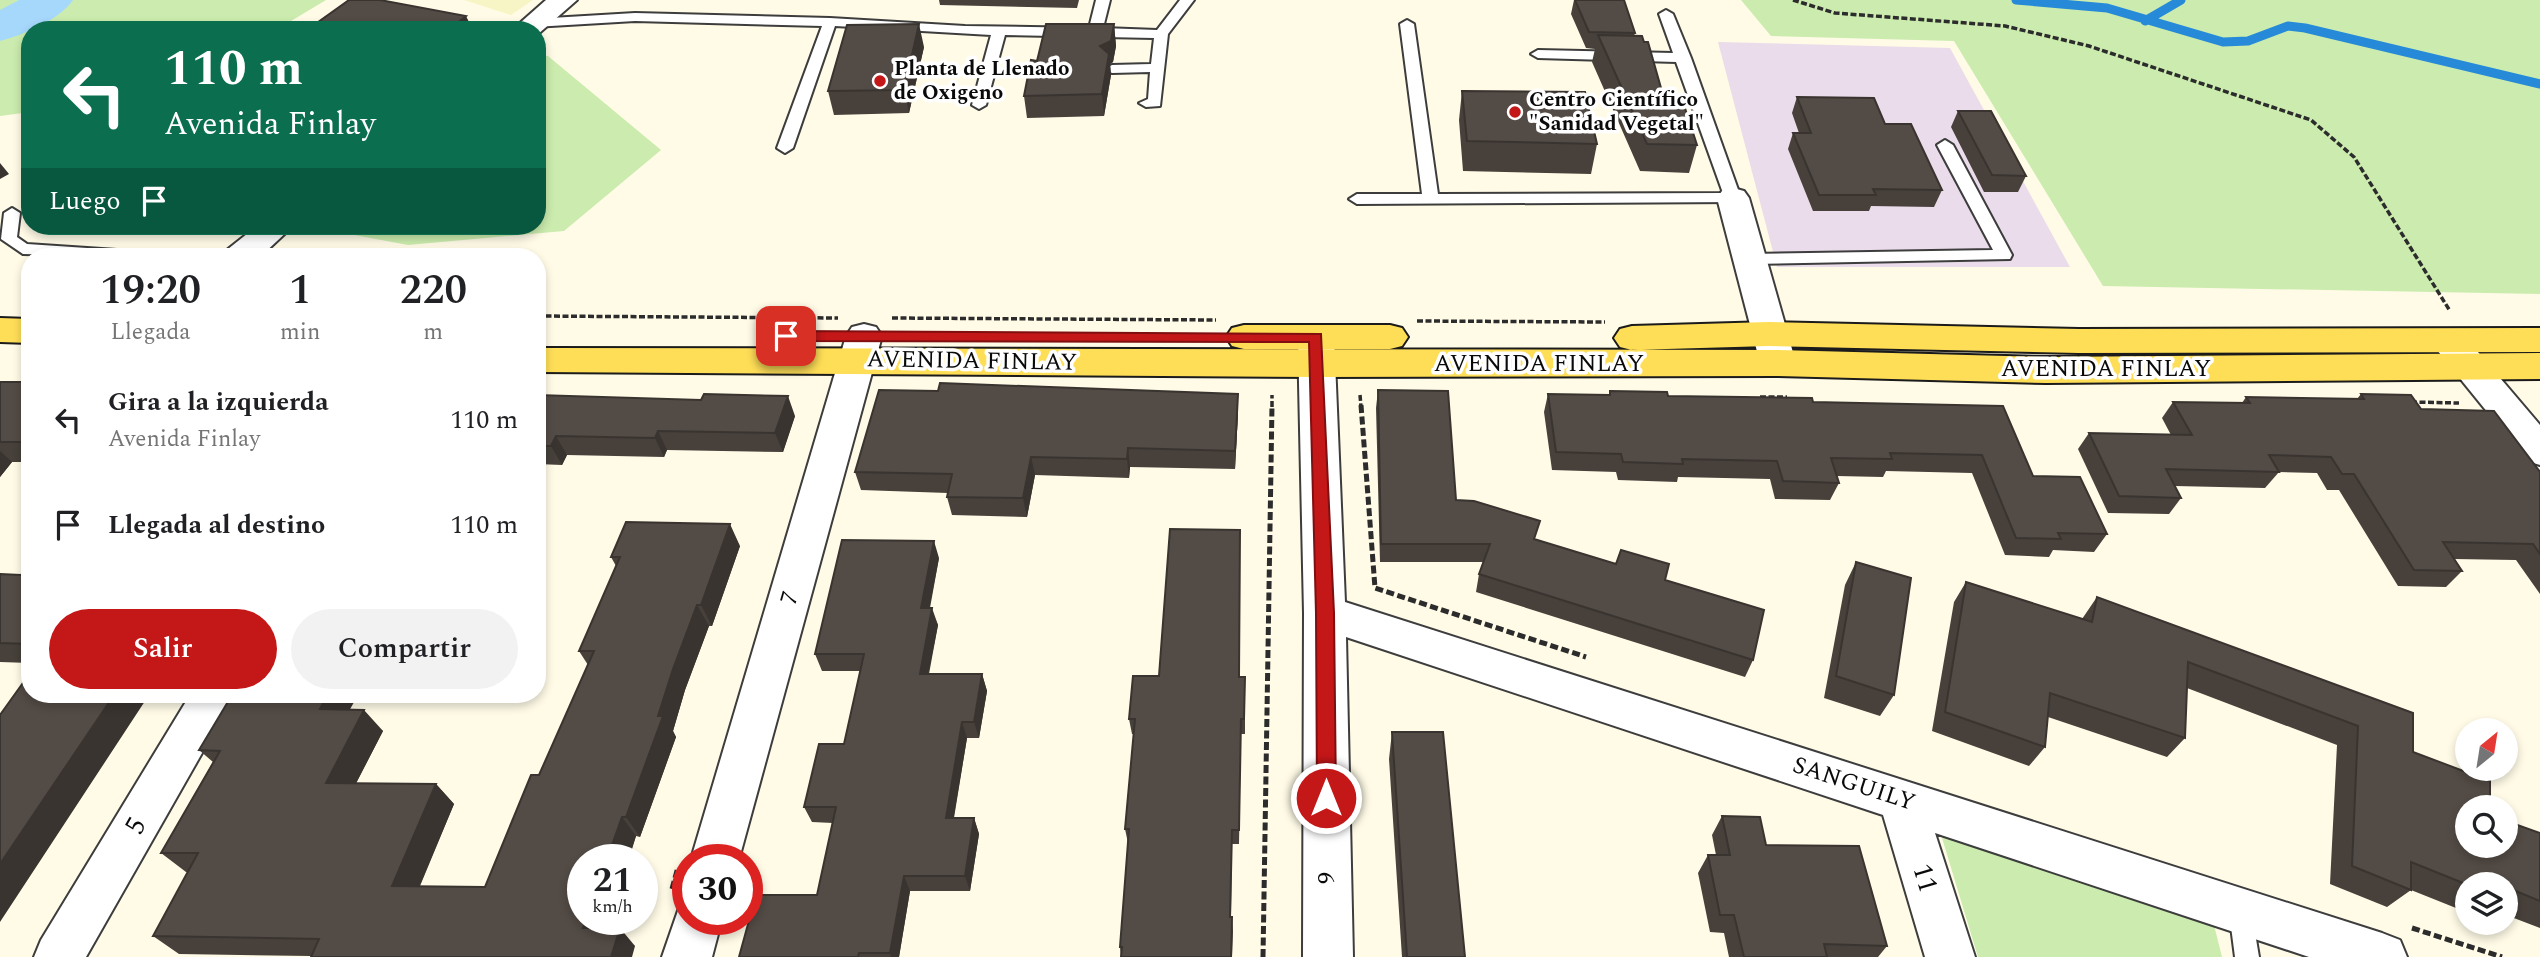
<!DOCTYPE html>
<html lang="es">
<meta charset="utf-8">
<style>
body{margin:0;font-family:Spectral,serif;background:#f2f2f2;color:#202124;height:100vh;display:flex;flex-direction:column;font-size:26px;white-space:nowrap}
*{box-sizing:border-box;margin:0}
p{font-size:23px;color:#757577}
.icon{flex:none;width:38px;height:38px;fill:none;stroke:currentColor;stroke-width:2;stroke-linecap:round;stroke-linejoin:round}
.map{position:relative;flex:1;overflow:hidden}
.details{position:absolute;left:21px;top:248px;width:525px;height:455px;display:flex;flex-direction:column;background:#fff;border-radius:28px;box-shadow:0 4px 10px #0003}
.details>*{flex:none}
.top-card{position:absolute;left:21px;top:21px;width:525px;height:214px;border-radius:28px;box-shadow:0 4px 10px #0003;background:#0b6e4f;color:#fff;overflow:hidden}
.needle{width:46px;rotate:30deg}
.controls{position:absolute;left:2455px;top:718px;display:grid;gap:14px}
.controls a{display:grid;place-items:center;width:63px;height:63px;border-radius:50%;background:#fff;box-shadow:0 4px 10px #0003;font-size:35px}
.speed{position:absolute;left:567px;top:844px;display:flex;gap:14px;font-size:35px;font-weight:700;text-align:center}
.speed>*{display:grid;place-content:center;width:91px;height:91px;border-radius:50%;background:#fff;box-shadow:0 4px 10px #0003;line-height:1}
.speed small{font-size:18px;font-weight:400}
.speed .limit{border:10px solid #d22;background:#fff;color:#111}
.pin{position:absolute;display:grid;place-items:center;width:60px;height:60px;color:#fff;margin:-30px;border-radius:14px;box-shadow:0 4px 10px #0006}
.me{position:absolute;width:77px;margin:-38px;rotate:0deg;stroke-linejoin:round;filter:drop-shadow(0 0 5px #0008)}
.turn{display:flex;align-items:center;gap:24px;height:147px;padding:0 28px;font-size:32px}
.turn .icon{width:91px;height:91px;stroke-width:2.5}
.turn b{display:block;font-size:49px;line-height:60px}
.then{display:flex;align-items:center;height:66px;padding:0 28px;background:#0003;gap:14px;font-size:26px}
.eta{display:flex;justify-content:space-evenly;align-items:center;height:119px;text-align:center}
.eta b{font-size:42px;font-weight:600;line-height:49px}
.action{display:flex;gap:14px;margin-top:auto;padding:14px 28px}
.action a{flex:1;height:80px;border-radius:42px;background:#c41718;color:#fff;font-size:28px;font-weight:600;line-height:80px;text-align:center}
.action a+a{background:#f2f2f2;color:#202124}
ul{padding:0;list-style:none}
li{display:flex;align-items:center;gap:21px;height:105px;padding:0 28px}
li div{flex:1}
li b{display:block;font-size:26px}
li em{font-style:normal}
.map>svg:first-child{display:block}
</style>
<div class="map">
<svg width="2540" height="957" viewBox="0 0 2540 957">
<rect width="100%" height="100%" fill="#fffbe7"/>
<path fill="#eadcea" d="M1718,42L1950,48L2070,267H1777Z"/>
<path fill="#f7f5c5" d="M464,0H533L511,15Z"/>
<path fill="#cbecae" d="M0,0H326L276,30H30V112L0,116Z
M1741,0H2540V294L2103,286L1954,41L1771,36Z
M537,55L548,56L661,150L564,231L408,245L317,228L537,226Z
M1939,828L2214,925L2222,957H1978Z"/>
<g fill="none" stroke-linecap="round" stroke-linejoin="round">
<path stroke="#278ad9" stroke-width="9" d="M2016,0L2107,8L2223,42L2248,41L2288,26L2305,28L2540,84
M2145,21L2181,0"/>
<path fill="#a6d8fc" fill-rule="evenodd" d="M19,0H73C59,20 23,35 0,41V10Z"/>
<g stroke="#3d3d3d" stroke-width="4">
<path id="lane" d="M1096,0H1110L1103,28L1157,30L1180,0H1194L1168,34L1160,106L1146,107L1139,103L1148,99L1150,72L1112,73L1105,69L1112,65L1151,64L1154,38L1005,35L986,105L979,109L972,105L991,35L835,26L793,148L785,153L777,148L822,26L635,21L534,27L527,23L534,19L635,13L830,18L965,26L1089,28Z
M1666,10L1673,14L1691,58L1741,198L1739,202L1357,204L1349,199L1357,194H1422L1400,24L1407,20L1414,24L1438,194L1723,193L1676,62L1538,58L1531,54L1538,50L1673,53L1659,14Z
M1945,140L1953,145L2012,255L2010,259L1750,264L1742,259L1750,254L1993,250L1937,145Z
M12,208L20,213L17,237L27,244L147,252L155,257L23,254L1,239L4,213Z
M2241,899L2250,903L2259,957H2235L2229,911L2232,903Z"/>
</g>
<g stroke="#3d3d3d" stroke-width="4">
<path id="street" d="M546,0H577L537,35V30H512Z
M1733,188L1744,191L1749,198L1796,363L1791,372L1778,376L1765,372L1760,363L1717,198L1722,191Z
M257,226H293L260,257H224L228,249Z
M864,324L876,327L882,336L739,859H691L846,336L852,327Z
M1316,325L1328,328L1334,337L1345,602L2382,933L2400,940L2407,957H2309L1935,833L1975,957H1925L1883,815L1346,637L1353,957H1303L1304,613L1298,337L1304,328Z
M2449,329L2461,332L2540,425V465L2527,461L2437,350L2431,341L2437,332Z
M190,695H235L86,957H34L41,940Z
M688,900V919H722L712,957H662L681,902Z"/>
</g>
<g stroke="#1b1b1b" stroke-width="4">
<path id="primary" d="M0,318L30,319V343L0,342Z
M1769,322L2079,329L2540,328V352L2079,353L1769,346L1632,350L1620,347L1614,338L1620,329L1632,326Z
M1244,325H1390L1402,328L1408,337L1402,346L1390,349H1244L1232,346L1226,337L1232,328Z
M537,348L1778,350L2046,357L2540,353V379L2046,383L1778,376L1317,377L537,372Z"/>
</g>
<path stroke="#2c2c2c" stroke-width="3.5" stroke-dasharray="6 2.5" stroke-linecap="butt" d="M1793,0L1835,13L2005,26L2089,46L2311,120L2354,157L2450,311
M537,316L838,318
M892,318L1216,320
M1417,321L1605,322
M1360,395L1361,407
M1760,397H1787
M2411,402L2459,403
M1272,407V395"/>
<path stroke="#2c2c2c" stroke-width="5" stroke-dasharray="8 3.5" stroke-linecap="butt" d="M1361,405L1375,588L1586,657
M672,889L678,867
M747,896L754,869
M2412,928L2502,957
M1263,957L1272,405"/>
<use href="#lane" fill="#fff" fill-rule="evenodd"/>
<use href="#street" fill="#fff" fill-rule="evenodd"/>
<use href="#primary" fill="#ffde57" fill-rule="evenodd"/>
</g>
<path fill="#47403b" d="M939,0H1079L1077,8L940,5Z
M1574,0H1624L1635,33L1634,36L1663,95L1697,145L1689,173L1640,171L1592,62L1595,49L1586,48L1571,14Z
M1114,24L1116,46L1113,62L1110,64L1111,75L1104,116L1027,118L1024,96L1037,61Z
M924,47L909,113L834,115L828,91Z
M1462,91L1597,144L1591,174L1463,171L1459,120Z
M1797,97L1885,124L1942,190L1934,207L1871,206L1869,211H1813L1788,149L1793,133H1799L1792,113Z
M1958,111L2026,176L2018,192H1984L1951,127Z
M0,382H30V462H12L0,477Z
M1378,390L1456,500L1535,539L1665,580L1753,660L1745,677L1476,592L1479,574L1483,562H1380L1376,408Z
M938,391L1238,394V413L1235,469L1130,467L1129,478L1035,475L1027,517L952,515L947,497L948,493L861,490L855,472Z
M1610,391L1668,396L1813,402L2003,406L2033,476L2107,534L2094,552L2053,550L2049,557L2005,555L1972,473L1886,471L1883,477L1837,476L1839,483L1830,500L1775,499L1770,479L1678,477L1677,482L1618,480L1616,472L1552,470L1544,412L1548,394L1609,395Z
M2361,394L2421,409L2540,472V594L2516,560L2454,559L2462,571L2446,587L2398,586L2339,490H2327L2317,473L2279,472L2265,488L2175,486L2181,498L2169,514L2108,513L2078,449L2089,433L2171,435L2162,418L2173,402L2242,403L2246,397L2357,399Z
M537,395L795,416L783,452L667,450L664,457L567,455L562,465L537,464Z
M740,546L712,626H709L685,690L673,731L676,737L640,837L636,836L605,928L635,946L311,956L179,954L153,936L188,872H186L161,853L213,762L199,750L350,709L383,731L356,783L436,784L454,804L420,886L485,887L539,775L588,665L579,651L616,566L611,557Z
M1240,546L1239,677L1245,692V734H1241L1239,844H1232L1231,917H1232L1233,931L1232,957H1121L1120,947L1128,843L1125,829L1134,734H1132L1129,719L1159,676Z
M939,558L930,608L938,625L929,674H982L987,691L979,738H967L954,818H974L979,834L970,891H910L899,957H739L817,895L833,823L812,822L804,807L844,744L860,671H822L815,654Z
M1856,562L1894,695L1880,716L1824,698L1845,585Z
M30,563V663L0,662V574L21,575Z
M1966,582L2082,619L2097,597L2413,752L2468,807L2540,833V928L2506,915V884H2468V911L2466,912L2411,890L2387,907L2330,884L2337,745L2187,688L2185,738L2167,757L2048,717L2045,747L2029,766L1932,731L1954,602Z
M1392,732L1465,957H1402L1389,759Z
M1722,816L1766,845L1887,946L1878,957H1729L1724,933L1710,932L1698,873L1708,855H1716L1712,835Z"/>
<path fill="#3a3430" d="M466,16L473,30H449Z
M919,24L924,47L909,113L904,90Z
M1114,24L1116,46L1113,62L1110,64L1111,75L1104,116L1102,94L1100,46Z
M0,163L9,174L0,179Z
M1238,394V413L1235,469V451Z
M788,396L795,416L783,452L775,433Z
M658,431L667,450L664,457L655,438Z
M556,436L567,455L562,465L551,446Z
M1128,448L1130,467L1129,478L1127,459Z
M0,451L12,462L0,477Z
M1031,457L1035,475L1027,517L1023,498Z
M730,524L740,546L712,626L701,605Z
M934,541L939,558L926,625L921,608Z
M697,605L709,626L685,690L673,731L676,737L640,837L626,817L673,669Z
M932,608L938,625L925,690L920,674Z
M982,674L987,691L979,738L974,722Z
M114,695H149L0,922V864Z
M327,695H358L339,729L320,709Z
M364,710L383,731L346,803L326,783Z
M962,722L967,738L951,833L946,818Z
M436,784L454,804L412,904L392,886Z
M622,817L636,836L629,859H607Z
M974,818L979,834L970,891L965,876Z
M904,876L910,891L899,957H891L890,953Z
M586,919H608L599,946L583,928Z
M620,928L635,946L632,957H611Z"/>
<path fill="#534b45" stroke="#3a3430" stroke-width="2" d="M349,0H380L466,16L449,30H307Z
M1575,0H1624L1635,33L1589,32Z
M919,24L904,90L828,91L847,25Z
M1046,24H1114L1111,41L1100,46L1109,54L1102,94L1024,96L1031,60L1037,61Z
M1598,35L1642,36L1644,42H1648L1663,95L1681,96L1697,145L1647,144Z
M1462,91L1585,92L1597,144L1467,141Z
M1797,97L1874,98L1885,124H1911L1942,190L1873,189L1876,195H1819L1793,133H1811Z
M1958,111H1991L2026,176L1992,175Z
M0,382H30V442H0Z
M940,383L1238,394L1235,451L1128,448L1127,459L1031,457L1023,498L947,497L952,474L855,472L879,390L938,391Z
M1378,390L1448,391L1456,500L1474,501L1540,521L1534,539L1616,564L1621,550L1669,564L1665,580L1764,610L1753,660L1479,574L1490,544H1381Z
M1610,391L1667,392L1668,396L1812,398L1813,402L2003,406L2033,476L2080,477L2107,534L2058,533L2061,539L2016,538L1982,455L1890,453L1892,459L1831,458L1839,483L1783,481L1777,461L1682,459L1683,464L1623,462L1621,454L1556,452L1548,394L1610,395Z
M704,394L788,396L775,433L658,431L655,438L556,436L551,446H537V395L701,400Z
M2361,394L2411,395L2421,409L2494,411L2540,472V554L2533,544L2443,542L2462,571L2414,570L2354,474H2342L2331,457L2269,455L2279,472L2166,469L2181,498L2119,496L2089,433L2192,435L2173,402L2250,403L2246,397L2364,399Z
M626,522L730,524L701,605H697L673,669L658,716H663L626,817H622L607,859H583V919H586L583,928H620L611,957H311L319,939L153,936L198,853H161L220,751L199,750L232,695H327L320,709L364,710L326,783L436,784L392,886L485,887L531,775H539L594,651H579L620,557H611Z
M1170,529L1240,530L1239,677H1245L1244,719H1241L1239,830H1232L1230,917H1232L1231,957H1121L1122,947H1120L1129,829H1125L1135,719H1129L1133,676H1159Z
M842,540L934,541L921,608H932L920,674H982L974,722H962L946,818H974L965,876H904L890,953H859L858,957H739L756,895H817L836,807H804L819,744H844L864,654H815Z
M1856,562L1911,578L1894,695L1836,676Z
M30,563V644L0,643V574L21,575Z
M1966,582L2092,622L2097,597L2413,713V752L2490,781V807H2468V845H2506V821L2540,833V901L2506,887V884H2497L2492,882V884H2468V885L2411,862V890L2352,866L2358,726L2188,662L2185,738L2050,693L2045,747L1945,712Z
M30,673V695H114L0,864V715Z
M1392,732H1443L1465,957H1407Z
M1722,816L1760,817L1766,845L1859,846L1887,946L1824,944L1827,957H1744L1734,915H1720L1708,855H1730Z"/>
<path fill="#c41718" stroke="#7f0f10" stroke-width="2" d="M786,331L1321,334L1334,613L1336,798L1333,804L1326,807L1320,804L1317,798L1316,613L1309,342L786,341L779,336Z"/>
<g fill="#c41718" stroke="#fff" stroke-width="2.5">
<circle cx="880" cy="81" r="7"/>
<circle cx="1515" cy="112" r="7"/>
</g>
<g text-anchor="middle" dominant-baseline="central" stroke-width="7" stroke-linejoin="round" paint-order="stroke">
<g font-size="21" font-weight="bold" fill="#0a0a0a" stroke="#fff" text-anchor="start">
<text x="894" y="69">Planta de Llenado<tspan x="894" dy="24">de Oxigeno</tspan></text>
<text x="1529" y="100">Centro Científico<tspan x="1529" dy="24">"Sanidad Vegetal"</tspan></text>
</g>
<g font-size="24" fill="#0a0a0a" stroke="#fff">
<text transform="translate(972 361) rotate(1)">AVENIDA FINLAY</text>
<text x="1539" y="364">AVENIDA FINLAY</text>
<text x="2106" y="369">AVENIDA FINLAY</text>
<text transform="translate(790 598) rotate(-74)">7</text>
<text transform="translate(1854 784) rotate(18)">SANGUILY</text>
<text transform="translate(1327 878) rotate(-90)">9</text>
</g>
<g font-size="28" fill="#0a0a0a" stroke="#fff">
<text transform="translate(136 826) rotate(-60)">5</text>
<text transform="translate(1925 878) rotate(73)">11</text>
</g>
</g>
</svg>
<div class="controls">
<a><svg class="needle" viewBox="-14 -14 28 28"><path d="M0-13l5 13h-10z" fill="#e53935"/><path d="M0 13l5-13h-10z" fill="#757577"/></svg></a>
<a><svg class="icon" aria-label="search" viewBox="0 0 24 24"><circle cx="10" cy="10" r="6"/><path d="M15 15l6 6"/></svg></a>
<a><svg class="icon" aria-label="layers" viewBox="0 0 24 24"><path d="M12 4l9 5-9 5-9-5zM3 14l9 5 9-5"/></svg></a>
</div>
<div class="speed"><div>21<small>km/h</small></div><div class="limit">30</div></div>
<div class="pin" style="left:786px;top:336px;background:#d93025"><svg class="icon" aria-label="arrive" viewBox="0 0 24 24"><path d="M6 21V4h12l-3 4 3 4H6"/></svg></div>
<svg class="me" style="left:1326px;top:798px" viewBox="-20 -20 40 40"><circle r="17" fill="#c41718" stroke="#fff" stroke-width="3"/><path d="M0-11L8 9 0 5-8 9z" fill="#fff"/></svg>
<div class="top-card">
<div class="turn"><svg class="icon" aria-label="left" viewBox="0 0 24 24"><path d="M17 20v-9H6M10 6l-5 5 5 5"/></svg><div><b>110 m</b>Avenida Finlay</div></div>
<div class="then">Luego<svg class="icon" aria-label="arrive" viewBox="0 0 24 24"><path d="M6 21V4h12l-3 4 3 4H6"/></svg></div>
</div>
<section class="details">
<div class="eta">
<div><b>19:20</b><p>Llegada</p></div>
<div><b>1</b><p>min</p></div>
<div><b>220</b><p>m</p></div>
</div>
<ul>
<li><svg class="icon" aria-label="left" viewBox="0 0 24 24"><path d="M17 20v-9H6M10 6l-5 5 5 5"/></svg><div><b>Gira a la izquierda</b><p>Avenida Finlay</p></div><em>110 m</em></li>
<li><svg class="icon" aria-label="arrive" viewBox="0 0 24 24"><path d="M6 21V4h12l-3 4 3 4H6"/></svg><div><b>Llegada al destino</b></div><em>110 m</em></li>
</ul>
<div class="action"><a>Salir</a><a>Compartir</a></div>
</section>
</div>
